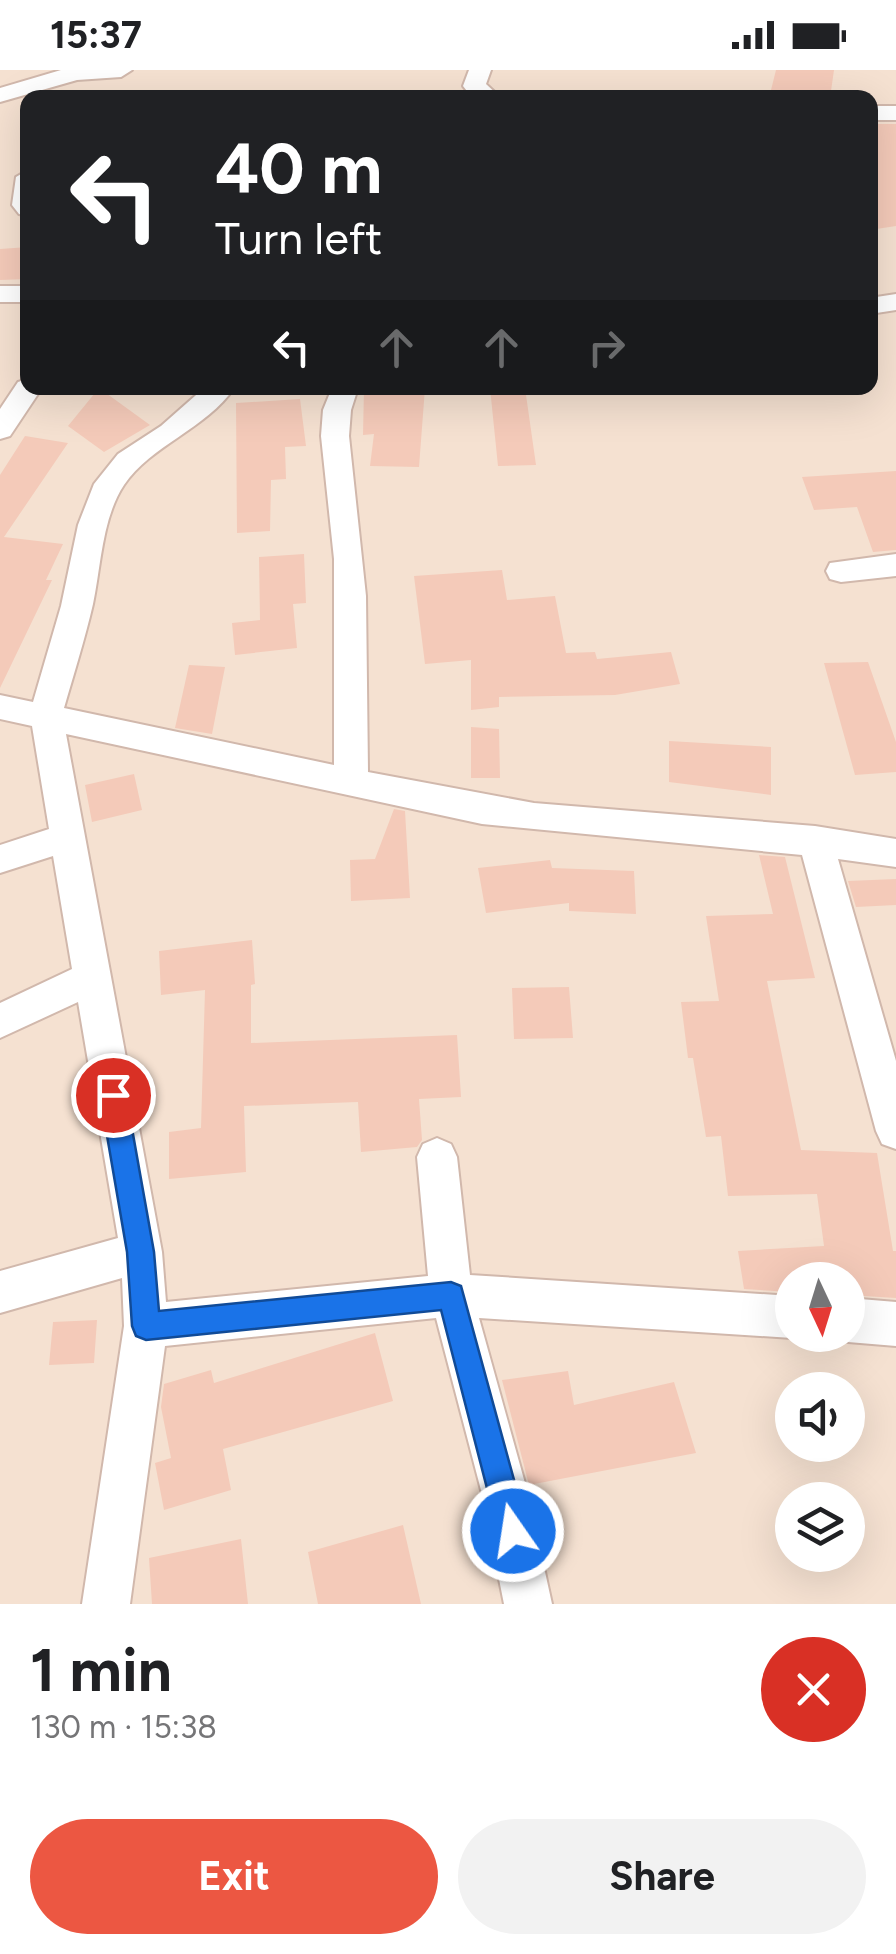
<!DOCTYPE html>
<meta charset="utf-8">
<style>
body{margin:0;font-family:Figtree,sans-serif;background:#f2f2f2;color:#202124;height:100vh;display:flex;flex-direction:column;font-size:38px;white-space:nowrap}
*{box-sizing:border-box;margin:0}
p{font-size:32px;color:#757577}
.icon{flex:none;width:55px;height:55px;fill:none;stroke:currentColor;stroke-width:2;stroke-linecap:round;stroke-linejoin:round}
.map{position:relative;height:1534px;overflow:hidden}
.panel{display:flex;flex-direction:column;background:#fff;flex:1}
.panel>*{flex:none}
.guide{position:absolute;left:20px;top:20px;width:858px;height:305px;border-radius:20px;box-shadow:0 10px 40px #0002;background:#202124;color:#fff;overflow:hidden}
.needle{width:65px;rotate:176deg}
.buttons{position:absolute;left:775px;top:1192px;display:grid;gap:20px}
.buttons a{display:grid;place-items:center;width:90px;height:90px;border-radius:50%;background:#fff;box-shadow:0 10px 40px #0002;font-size:50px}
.pin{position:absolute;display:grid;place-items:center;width:85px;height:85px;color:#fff;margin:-42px;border:5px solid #fff;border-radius:50%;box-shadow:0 2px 10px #0007}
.me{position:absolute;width:110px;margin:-55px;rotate:347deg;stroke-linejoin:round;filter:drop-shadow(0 0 8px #0008)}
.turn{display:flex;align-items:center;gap:35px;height:210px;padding:0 30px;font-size:45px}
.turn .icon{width:130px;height:130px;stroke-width:2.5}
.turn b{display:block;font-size:70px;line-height:85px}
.lanes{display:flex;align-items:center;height:95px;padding:0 30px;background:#0003;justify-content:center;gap:50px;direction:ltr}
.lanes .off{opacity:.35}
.round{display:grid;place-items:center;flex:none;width:105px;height:105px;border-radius:52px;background:#f2f2f2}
.headline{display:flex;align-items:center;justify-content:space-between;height:170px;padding:0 30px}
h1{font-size:60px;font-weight:700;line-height:75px}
.primary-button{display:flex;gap:20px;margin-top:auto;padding:20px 30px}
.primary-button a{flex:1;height:115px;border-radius:60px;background:#ec5742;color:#fff;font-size:40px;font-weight:700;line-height:115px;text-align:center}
.primary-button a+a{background:#f2f2f2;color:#202124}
.status{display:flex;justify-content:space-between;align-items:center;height:70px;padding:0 50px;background:#fff;direction:ltr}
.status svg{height:28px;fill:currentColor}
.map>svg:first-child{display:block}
</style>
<div class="status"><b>15:37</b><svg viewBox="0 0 49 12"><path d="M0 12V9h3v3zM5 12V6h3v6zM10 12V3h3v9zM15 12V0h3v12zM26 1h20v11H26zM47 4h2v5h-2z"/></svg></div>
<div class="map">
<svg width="896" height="1534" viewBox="0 0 896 1534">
<rect width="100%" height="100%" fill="#fdf0e3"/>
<path fill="#f5e1d1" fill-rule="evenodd" d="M0,0H896V1534H0ZM28,28H870V318H28ZM792,1210H848V1265H792ZM792,1320H848V1375H792ZM792,1430H848V1485H792Z"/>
<path fill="#f4cab9" d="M776,0H834L830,28H769Z
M870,54H896V156L870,160Z
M28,177V209L0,210V179Z
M99,318L150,355L104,382L68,356Z
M364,318H425L419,397L370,396L374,364L363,365Z
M490,318H525L536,395L498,396Z
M300,329L306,376L285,377L286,409L271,410L270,461L237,463L236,333Z
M25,366L68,373L4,467L63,474L46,510H52L0,618V405Z
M896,401V480L873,482L857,437L814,440L802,407Z
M304,484L306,533L293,534L297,578L235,585L232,553L260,550L259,487Z
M502,500L507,530L555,526L566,583L595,582L597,589L671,582L680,614L615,625L499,627V637L471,640V590L425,594L414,506Z
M868,592L896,672V702L855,705L824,593Z
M189,595L225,597L212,664L175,658Z
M471,657L499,659L500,708H471Z
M669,671L771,677V725L669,712Z
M134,704L142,740L92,752L85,715Z
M394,739L405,741L410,828L351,831L350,790L375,789Z
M759,785L785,787L815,908L767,911L801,1080L877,1083L893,1181H896V1228L848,1225V1210H792V1222L744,1219L738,1181L824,1176L817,1124L728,1126L721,1066L706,1067L693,988H688L681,932L719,931L706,846L773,844Z
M550,790L552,798L634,801L636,844L569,841V833L486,843L478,798Z
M896,809V835L856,837L848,811Z
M252,870L255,914L251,915V973L457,965L461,1027L419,1029L422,1070L417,1077L361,1082L358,1032L244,1036L246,1102L169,1109V1062L201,1058L205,920L161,925L159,881Z
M569,917L573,968L514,969L512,918Z
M97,1250L94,1293L49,1295L53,1252Z
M375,1263L393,1331L223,1379L231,1420L164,1440L155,1393L171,1388L161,1337L164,1314L211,1300L214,1313Z
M568,1301L574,1335L674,1312L696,1383L529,1415L502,1310Z
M403,1455L421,1534H318L308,1482Z
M241,1469L248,1534H152L149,1488Z"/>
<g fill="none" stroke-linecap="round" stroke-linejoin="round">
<g stroke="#d1b8ac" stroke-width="4">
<path id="minor" d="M61,0H132L121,7L77,10L0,32V18Z
M469,0H491L486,14L501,28C485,28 473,30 463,16Z
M870,36H896V50H870Z
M28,100V146L19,144L12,135L16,107Z
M0,216H28V232H0Z
M896,224V240L870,244V228Z
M28,309V318H42L10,366L0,369V339L18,312Z
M204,318H234C206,359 151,375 124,415C102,448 101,496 93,534C85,569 74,603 64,638L334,695V489L321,366L323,340L332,318H358L351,340L349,366L366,526L368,702L534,733L815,756L896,769V797L838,789L896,991V1079L882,1074L876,1061L802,785L482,754L66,664L162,1182L166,1232L428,1206L417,1087L423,1074L437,1068L451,1074L457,1087L470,1205L792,1226V1265H800L792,1268L479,1248L528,1424L552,1534H504L482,1424L436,1248L165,1276L130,1534H82L124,1256L122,1208L0,1243V1201L118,1168L78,932L0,968V933L72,899L53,786L0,803V775L49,759L32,656L0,649V625L33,632L61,536L78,455L94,414L118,384L161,356Z
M896,484V506L841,512L830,509L826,501L830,493Z
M848,1228L896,1232V1276L848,1272L833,1265H848Z"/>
</g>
<use href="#minor" fill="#fff" fill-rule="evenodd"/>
</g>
<path fill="#1a73e8" stroke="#114b97" stroke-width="2.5" d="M113,1014L122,1017L126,1025L154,1182L159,1241L451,1212L461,1216L528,1461L524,1472L513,1476L502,1472L498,1461L441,1240L146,1270L136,1266L132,1256L127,1182L100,1025L104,1017Z"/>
</svg>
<div class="buttons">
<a><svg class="needle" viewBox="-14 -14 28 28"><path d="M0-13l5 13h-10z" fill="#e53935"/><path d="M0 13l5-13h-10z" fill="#757577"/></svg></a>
<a><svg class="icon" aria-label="sound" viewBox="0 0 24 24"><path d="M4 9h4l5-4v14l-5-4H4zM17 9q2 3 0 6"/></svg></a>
<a><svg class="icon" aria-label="layers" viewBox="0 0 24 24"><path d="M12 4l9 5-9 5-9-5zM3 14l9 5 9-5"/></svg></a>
</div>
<div class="pin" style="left:113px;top:1025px;background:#d93025"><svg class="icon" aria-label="arrive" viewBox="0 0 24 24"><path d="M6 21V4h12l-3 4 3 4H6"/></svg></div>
<svg class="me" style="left:513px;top:1461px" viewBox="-20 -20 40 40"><circle r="17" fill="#1a73e8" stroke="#fff" stroke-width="3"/><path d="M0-11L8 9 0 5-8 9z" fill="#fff"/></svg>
<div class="guide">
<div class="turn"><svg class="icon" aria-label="left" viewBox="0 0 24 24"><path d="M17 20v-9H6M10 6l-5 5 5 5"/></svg><div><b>40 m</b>Turn left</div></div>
<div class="lanes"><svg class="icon" aria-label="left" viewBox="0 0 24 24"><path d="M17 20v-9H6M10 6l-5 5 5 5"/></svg><svg class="icon off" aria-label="ahead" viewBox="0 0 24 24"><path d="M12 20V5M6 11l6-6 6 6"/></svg><svg class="icon off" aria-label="ahead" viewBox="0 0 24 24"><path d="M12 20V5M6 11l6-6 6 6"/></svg><svg class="icon off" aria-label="right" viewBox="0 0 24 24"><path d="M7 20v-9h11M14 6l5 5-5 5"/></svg></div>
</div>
</div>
<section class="panel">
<div class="headline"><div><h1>1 min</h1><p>130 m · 15:38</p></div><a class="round" style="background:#d93025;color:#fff"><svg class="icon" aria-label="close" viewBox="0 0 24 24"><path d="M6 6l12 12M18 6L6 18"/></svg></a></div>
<div class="primary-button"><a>Exit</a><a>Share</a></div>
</section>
